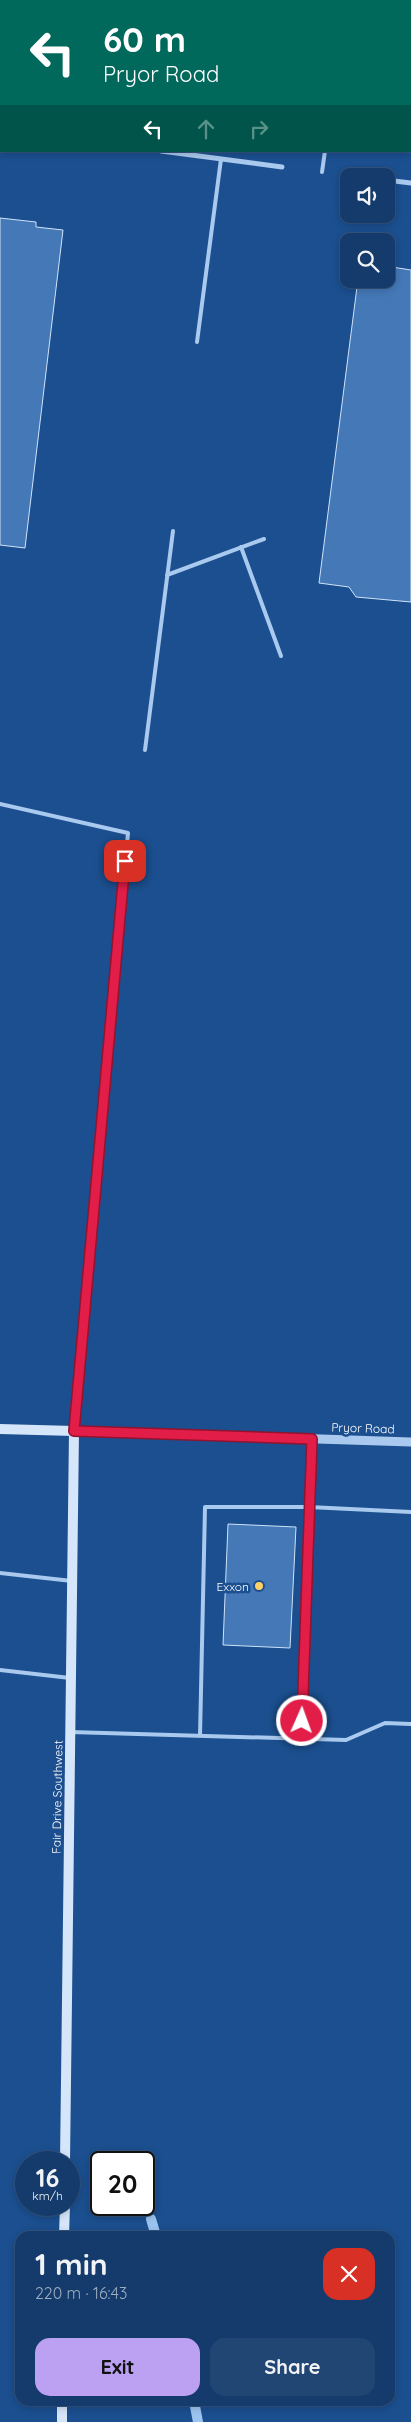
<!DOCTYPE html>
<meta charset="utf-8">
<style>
body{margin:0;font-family:Quicksand,sans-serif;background:#214673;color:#f1f3f6;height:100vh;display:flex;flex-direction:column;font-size:19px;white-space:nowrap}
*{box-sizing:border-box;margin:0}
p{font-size:16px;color:#9dadc1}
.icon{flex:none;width:28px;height:28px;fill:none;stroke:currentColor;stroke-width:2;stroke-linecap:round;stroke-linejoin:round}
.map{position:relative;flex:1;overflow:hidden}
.side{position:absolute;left:15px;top:2231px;width:380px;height:175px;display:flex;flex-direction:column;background:#143b6b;border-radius:15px;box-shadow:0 2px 8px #0003,0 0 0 1px #33557e}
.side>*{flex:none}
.hud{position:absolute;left:0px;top:0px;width:411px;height:152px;box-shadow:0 2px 8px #0003,0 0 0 1px #33557e;background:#00695c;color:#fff;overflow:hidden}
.fabs{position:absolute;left:340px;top:168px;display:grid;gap:10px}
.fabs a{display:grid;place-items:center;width:55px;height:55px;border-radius:10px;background:#143b6b;box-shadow:0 2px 8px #0003,0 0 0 1px #33557e;font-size:25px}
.speed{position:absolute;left:15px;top:2151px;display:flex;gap:10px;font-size:25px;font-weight:700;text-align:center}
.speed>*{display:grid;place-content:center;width:65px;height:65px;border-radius:50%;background:#143b6b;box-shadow:0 2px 8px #0003,0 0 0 1px #33557e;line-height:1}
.speed small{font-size:12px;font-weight:400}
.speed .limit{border:2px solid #111;border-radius:8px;background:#fff;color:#111}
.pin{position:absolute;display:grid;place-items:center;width:42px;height:42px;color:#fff;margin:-21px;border-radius:10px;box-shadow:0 2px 8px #0006}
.me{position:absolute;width:55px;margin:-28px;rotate:2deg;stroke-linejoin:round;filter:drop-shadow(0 0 4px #0008)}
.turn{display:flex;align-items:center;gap:18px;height:105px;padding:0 20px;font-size:22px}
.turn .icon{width:65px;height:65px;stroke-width:2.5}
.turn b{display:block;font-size:35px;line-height:42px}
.lanes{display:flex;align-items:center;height:48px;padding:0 20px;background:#0003;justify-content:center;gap:25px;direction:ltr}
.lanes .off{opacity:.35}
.round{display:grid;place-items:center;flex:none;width:52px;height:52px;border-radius:15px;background:#214673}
.summary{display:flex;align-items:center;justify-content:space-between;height:85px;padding:0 20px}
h1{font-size:30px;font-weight:700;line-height:38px}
.primary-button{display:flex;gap:10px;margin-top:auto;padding:10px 20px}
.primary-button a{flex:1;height:58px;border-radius:15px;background:#bca0f2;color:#111;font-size:20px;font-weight:700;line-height:58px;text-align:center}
.primary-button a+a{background:#214673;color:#f1f3f6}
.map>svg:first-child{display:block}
</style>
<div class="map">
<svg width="411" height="2422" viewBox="0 0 411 2422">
<rect width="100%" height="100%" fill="#1b4f8f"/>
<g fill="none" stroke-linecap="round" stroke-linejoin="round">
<path stroke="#9cc4f0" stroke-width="10" d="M151,2219L156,2236
M194,2401L198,2422"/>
</g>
<path fill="#4478b7" stroke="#cfe3fa" d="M0,0H84L1,1V61Z
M389,0H411V112L410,1Z
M0,218L36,222V227L63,230L25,548L0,545Z
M392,267L411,270V602L356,597L349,587L319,583L358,279L391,277Z
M228,1524L296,1527L290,1648L223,1645Z"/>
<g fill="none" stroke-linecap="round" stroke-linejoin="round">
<path stroke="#a9c9ee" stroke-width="4" d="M131,1V0
M344,1V0
M322,172L325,151
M197,342L221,159
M241,547L281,656
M167,575L264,539
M145,750L173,531
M0,804L128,833L74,1429
M0,1573L72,1581
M0,1670L70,1678
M70,1732L346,1740L385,1723L411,1724
M200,1736L205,1507H309L411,1512
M301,1738L312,1439"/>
<path stroke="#a9c9ee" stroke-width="5" d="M0,129H1
M161,151L282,167
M386,180L411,183"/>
<path stroke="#a9c9ee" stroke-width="9" d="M74,1431L411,1442"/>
<path stroke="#d6e6fa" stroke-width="10" d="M0,1429L74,1431L65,2162
M64,2236L65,2205
M62,2422V2401"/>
</g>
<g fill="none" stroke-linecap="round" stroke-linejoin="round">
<g stroke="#92132f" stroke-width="12">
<path id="route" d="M125,861L74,1431L312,1439L302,1721"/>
</g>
<use href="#route" stroke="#e11d48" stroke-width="9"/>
</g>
<circle fill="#ffd166" stroke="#1b4f8f" stroke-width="2" cx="259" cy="1586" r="5"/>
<g text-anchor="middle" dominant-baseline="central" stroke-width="5" stroke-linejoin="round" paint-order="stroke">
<g font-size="12" fill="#fff" stroke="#1b4f8f">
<text transform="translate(363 1428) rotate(2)">Pryor Road</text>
<text transform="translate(57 1797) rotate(-89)">Fair Drive Southwest</text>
</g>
<g font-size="12" fill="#fff" stroke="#1b4f8f" text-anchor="end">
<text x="249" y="1586">Exxon</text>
</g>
</g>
</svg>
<div class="fabs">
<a><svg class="icon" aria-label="sound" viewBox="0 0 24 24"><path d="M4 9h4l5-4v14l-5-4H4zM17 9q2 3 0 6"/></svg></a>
<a><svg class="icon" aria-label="search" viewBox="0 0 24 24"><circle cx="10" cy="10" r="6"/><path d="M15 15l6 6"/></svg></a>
</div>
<div class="speed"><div>16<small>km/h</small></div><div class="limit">20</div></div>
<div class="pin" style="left:125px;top:861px;background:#d93025"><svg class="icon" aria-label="arrive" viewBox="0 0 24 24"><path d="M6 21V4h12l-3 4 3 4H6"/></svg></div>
<svg class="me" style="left:302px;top:1721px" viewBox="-20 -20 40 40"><circle r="17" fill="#e11d48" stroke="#fff" stroke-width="3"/><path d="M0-11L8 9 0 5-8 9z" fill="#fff"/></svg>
<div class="hud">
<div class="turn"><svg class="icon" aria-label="left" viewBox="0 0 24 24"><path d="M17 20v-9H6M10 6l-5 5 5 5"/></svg><div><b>60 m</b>Pryor Road</div></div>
<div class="lanes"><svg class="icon" aria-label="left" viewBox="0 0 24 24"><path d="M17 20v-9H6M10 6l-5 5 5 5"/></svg><svg class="icon off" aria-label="ahead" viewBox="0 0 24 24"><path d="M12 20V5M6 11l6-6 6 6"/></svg><svg class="icon off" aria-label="right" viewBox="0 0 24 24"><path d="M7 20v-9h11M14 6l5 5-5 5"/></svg></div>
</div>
<section class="side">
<div class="summary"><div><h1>1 min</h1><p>220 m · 16:43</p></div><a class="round" style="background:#d93025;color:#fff"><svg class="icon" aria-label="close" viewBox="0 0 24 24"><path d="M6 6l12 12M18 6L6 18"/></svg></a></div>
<div class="primary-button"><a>Exit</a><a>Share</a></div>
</section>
</div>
